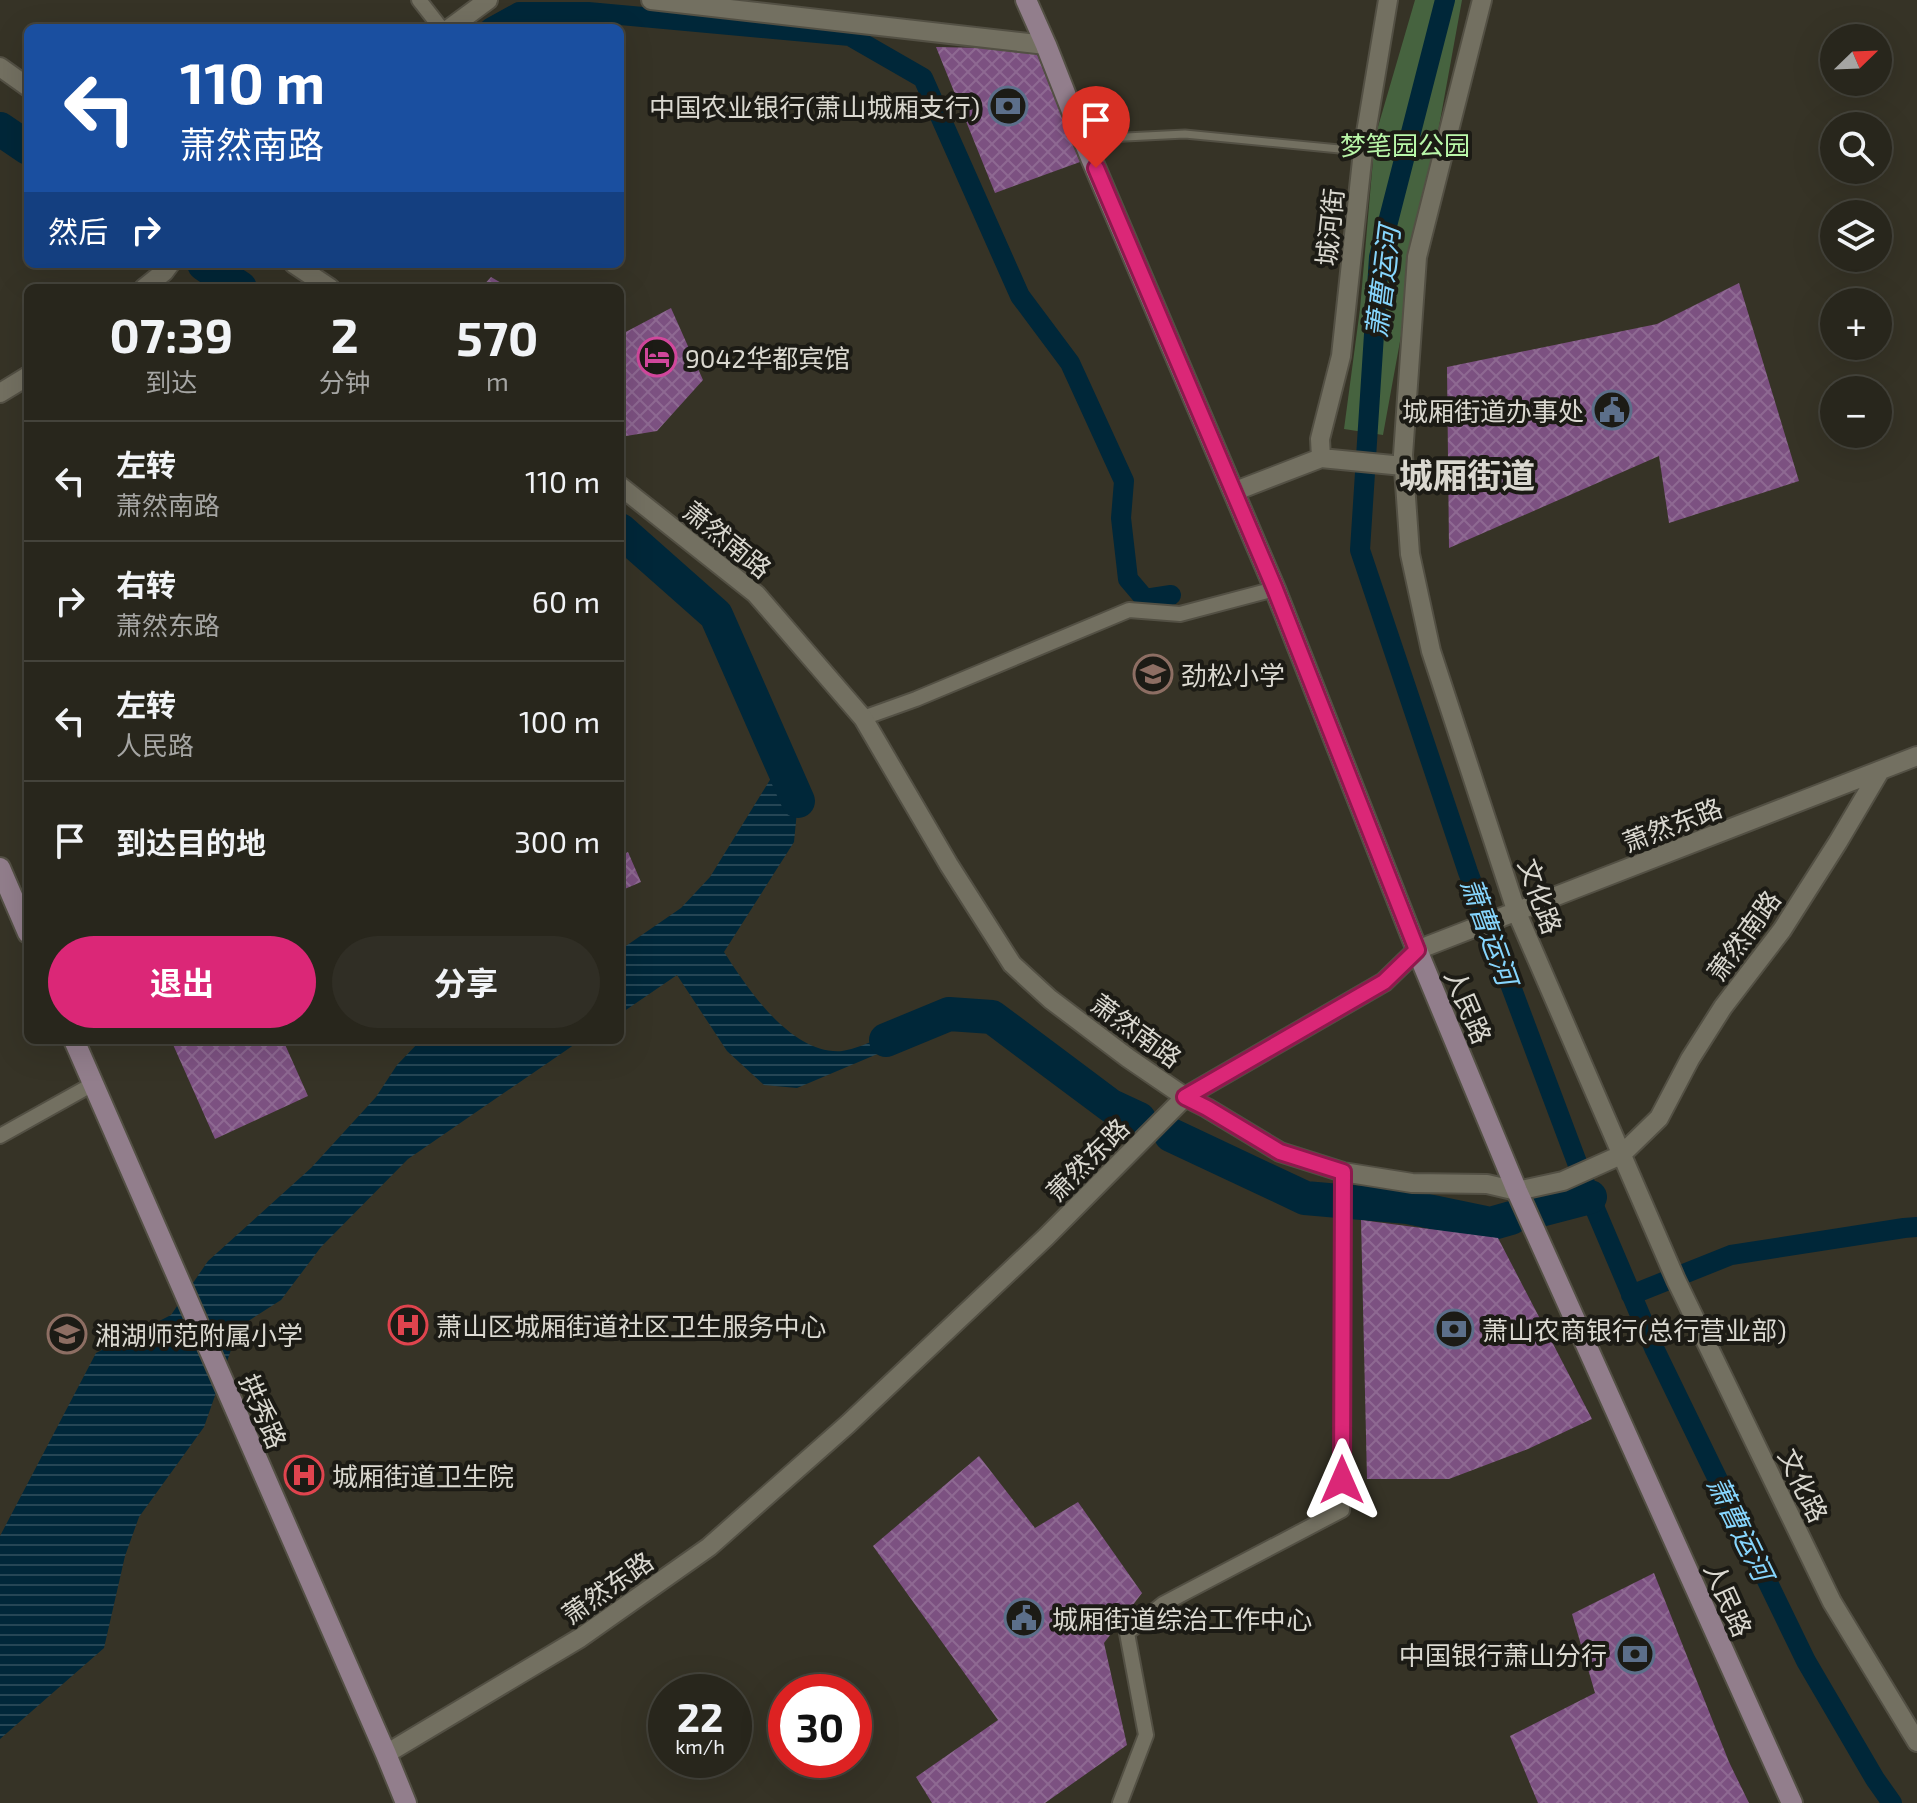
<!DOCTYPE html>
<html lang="zh">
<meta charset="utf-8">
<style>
body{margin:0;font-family:"Exo 2","Noto Sans SC",sans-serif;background:#302e25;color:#f1f3f6;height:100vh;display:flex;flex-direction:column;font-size:30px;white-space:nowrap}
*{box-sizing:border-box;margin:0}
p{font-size:26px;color:#a5a5a3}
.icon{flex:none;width:44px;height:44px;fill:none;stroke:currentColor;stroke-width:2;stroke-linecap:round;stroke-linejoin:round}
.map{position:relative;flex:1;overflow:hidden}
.sheet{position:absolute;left:24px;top:284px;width:600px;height:760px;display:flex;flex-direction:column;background:#28261c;border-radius:12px;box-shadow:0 8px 32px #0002,0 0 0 2px #44433b}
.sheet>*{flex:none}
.banner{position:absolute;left:24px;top:24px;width:600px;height:244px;border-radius:12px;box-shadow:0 8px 32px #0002,0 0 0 2px #44433b;background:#1a4fa0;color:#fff;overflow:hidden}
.needle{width:52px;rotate:67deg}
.buttons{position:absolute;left:1820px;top:24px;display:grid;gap:16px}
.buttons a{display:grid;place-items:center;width:72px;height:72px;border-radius:50%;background:#28261c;box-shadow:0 8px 32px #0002,0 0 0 2px #44433b;font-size:40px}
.speed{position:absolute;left:648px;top:1674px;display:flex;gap:16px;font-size:40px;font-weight:700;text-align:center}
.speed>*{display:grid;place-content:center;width:104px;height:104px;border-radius:50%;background:#28261c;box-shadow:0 8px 32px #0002,0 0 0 2px #44433b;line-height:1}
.speed small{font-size:20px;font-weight:400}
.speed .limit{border:12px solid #d22;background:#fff;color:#111}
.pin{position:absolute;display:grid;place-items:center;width:68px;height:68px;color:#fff;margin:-82px -34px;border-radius:50% 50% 50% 0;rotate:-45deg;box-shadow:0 0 8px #0007}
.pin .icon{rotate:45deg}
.me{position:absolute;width:88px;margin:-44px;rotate:0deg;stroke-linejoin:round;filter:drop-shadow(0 0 6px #0008)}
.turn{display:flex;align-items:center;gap:28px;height:168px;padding:0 24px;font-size:36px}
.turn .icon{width:104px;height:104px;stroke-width:2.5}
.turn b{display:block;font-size:56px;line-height:68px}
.then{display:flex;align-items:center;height:76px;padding:0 24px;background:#0003;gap:16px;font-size:30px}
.eta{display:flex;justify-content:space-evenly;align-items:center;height:136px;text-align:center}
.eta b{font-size:48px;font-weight:700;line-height:56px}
.button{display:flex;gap:16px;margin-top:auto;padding:16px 24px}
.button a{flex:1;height:92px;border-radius:48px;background:#db2777;color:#fff;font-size:32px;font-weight:700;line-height:92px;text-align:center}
.button a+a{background:#302e25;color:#f1f3f6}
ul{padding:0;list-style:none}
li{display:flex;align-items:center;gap:24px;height:120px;padding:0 24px;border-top:2px solid #44433b}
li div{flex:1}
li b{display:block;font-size:30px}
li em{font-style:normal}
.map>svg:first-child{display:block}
</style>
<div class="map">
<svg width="1917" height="1803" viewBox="0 0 1917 1803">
<defs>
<pattern id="water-rules" width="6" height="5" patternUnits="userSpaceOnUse" patternTransform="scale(2)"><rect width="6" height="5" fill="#002739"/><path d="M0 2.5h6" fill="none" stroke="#254655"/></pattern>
<pattern id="building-cross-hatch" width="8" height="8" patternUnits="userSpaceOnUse" patternTransform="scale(2)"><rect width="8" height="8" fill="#7c5181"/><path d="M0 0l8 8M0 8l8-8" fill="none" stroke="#8e6992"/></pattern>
</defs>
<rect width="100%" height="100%" fill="#363326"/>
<path fill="#46633f" d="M1415,0H1462L1383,435L1344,429L1360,309L1375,137Z"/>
<path fill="url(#water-rules)" d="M781,762L798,801L794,842L724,952C748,989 791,1055 842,1051C855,1049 871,1042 883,1037L894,1047L797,1088L764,1085L727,1051L677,975L620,1014V950L681,908L710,877Z
M421,1040H581L408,1159L321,1247L281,1300L239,1327L204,1427L139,1517L125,1556L104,1648L0,1739V1536L96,1353L171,1315L208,1261L311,1168L376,1097L397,1065Z"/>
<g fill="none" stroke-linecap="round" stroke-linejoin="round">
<path stroke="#002739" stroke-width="20" d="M1445,0L1379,257L1360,550L1468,872L1590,1197L1655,1350L1806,1661L1875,1779L1892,1803
M490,28L519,12H588L850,36L923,78L1020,296L1070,363L1124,481L1121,518L1128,579L1145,599L1171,595
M1631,1295L1731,1255L1904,1228L1917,1227"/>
<path stroke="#002739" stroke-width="34" d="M0,129L28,148
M204,264L240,288
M620,530L716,615L798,801
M886,1040L949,1014L992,1017L1111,1106L1139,1119
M1171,1135L1305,1198L1408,1207L1490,1224L1511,1218
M1544,1209L1590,1197"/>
</g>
<path fill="url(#building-cross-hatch)" d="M936,47L1035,49L1080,162L995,193Z
M491,277L510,288H481Z
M1739,283L1799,481L1669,523L1659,456L1449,548L1447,367L1657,324Z
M671,308L703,380L657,431L620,437V335Z
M628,852L641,882L620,891V856Z
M171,1040H283L308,1096L215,1139Z
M1361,1220L1498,1238L1592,1419L1528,1449L1449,1479H1367Z
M979,1456L1035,1528L1078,1502L1142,1593L1104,1643L1127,1745L1045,1803H932L916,1777L998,1720L873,1546Z
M1654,1573L1729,1762L1749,1803H1538L1510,1736L1595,1693L1572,1614Z"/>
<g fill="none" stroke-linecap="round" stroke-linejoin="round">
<g stroke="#535044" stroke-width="11">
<path id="service" d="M1086,139L1185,134L1360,151"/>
</g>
<g stroke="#535044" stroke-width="18">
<path id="minor" d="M419,0L441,28
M863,718L916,699L1129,610L1180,614L1275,589
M0,1136L93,1084
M1120,1803L1146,1735L1127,1633L1163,1604L1342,1510L1343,1172"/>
</g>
<g stroke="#535044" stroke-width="22">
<path id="tertiary" d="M651,0L1046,45
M1482,0L1417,257L1403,455L1410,554L1431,651L1517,913L1676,1280L1832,1602L1917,1742
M450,28L488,0
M0,67L28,87
M294,264L330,288
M144,288L164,272L170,264
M0,393L28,376
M1321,458L1320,439L1341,356L1363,151L1388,0
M620,486L756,594L863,718L949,865L1012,964L1050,999L1128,1058L1185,1097L1207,1108L1280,1152L1343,1172L1412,1183L1487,1184L1517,1191L1563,1181L1621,1155L1659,1118L1690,1059L1723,1007L1782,930L1838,842L1880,771
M1233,492L1321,458L1403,466
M386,1754L580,1638L709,1547L848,1424L1046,1237L1185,1097L1384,982L1417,950L1917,756"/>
</g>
<g stroke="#535044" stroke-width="24">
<path id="secondary" d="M1026,0L1046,45L1083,139L1275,589L1417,950L1517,1191L1792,1803
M0,868L28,933
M74,1040L386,1754L406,1803"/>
</g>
<use href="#service" stroke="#737061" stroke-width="7"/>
<use href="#minor" stroke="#737061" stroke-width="14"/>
<use href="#tertiary" stroke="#737061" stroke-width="18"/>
<use href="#secondary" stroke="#927e8c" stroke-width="20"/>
</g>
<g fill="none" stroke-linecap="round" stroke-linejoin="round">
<g stroke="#8e194d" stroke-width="20">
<path id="route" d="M1096,168L1275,589L1417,950L1384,982L1185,1097L1207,1108L1280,1152L1343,1172L1342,1480"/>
</g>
<use href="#route" stroke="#db2777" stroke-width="14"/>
</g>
<defs>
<g id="bank-ring" transform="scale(2)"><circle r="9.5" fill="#1c1b15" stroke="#5c6f8a" stroke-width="1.5"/><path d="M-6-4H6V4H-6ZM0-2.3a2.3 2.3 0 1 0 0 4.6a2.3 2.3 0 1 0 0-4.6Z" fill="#5c6f8a"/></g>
<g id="hotel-ring" transform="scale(2)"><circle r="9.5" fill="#1c1b15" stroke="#d1479c" stroke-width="1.5"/><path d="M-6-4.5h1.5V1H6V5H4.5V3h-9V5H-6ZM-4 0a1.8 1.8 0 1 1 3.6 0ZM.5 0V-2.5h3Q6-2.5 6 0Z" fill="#d1479c"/></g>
<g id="civic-ring" transform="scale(2)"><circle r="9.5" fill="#1c1b15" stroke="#5c6f8a" stroke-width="1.5"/><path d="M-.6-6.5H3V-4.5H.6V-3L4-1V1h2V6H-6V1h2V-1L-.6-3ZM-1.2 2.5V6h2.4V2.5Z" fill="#5c6f8a"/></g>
<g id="school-ring" transform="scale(2)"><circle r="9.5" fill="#1c1b15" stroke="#8d6e63" stroke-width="1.5"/><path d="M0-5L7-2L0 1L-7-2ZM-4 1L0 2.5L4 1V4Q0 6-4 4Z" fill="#8d6e63"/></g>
<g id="hospital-ring" transform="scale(2)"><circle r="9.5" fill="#1c1b15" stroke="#e0444e" stroke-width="1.5"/><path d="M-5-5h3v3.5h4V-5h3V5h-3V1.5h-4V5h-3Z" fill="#e0444e"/></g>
</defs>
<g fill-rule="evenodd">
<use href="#bank-ring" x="1008" y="106"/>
<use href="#hotel-ring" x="657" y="357"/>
<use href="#civic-ring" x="1612" y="410"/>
<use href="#school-ring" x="1153" y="674"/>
<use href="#hospital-ring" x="408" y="1325"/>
<use href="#bank-ring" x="1454" y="1329"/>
<use href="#school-ring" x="67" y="1334"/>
<use href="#hospital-ring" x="304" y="1475"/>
<use href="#civic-ring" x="1024" y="1618"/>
<use href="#bank-ring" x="1635" y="1654"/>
</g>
<g text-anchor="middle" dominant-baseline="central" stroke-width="8" stroke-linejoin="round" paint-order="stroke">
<g font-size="26" fill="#dad8d0" stroke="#1c1b15" text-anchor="start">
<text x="980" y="106" text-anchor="end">中国农业银行(萧山城厢支行)</text>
<text x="685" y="357">9042华都宾馆</text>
<text x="1584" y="410" text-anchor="end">城厢街道办事处</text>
<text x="1181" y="674">劲松小学</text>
<text x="436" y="1325">萧山区城厢街道社区卫生服务中心</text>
<text x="1482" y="1329">萧山农商银行(总行营业部)</text>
<text x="95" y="1334">湘湖师范附属小学</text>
<text x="332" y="1475">城厢街道卫生院</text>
<text x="1052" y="1618">城厢街道综治工作中心</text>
<text x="1607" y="1654" text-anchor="end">中国银行萧山分行</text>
</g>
<g font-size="26" fill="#b9f7a9" stroke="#1c1b15">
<text x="1405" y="144">梦笔园公园</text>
</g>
<g font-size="26" fill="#dad8d0" stroke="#1c1b15">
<text transform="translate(1329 227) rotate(-84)">城河街</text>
<text transform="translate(728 539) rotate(39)">萧然南路</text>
<text transform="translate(1672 824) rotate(-21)">萧然东路</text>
<text transform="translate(1541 896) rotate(70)">文化路</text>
<text transform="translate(1743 935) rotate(-54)">萧然南路</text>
<text transform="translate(1469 1006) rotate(67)">人民路</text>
<text transform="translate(1137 1030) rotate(36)">萧然南路</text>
<text transform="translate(1087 1159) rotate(-45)">萧然东路</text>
<text transform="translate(264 1411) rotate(67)">拱秀路</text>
<text transform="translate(1804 1485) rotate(64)">文化路</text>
<text transform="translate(607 1587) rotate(-35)">萧然东路</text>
<text transform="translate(1729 1599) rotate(66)">人民路</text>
</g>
<g font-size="28" font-style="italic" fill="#86d5fd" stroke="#1c1b15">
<text transform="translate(1382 282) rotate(-83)">萧曹运河</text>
<text transform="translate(1490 931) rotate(70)">萧曹运河</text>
<text transform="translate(1741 1528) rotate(64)">萧曹运河</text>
</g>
<g font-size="34" font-weight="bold" fill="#dad8d0" stroke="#1c1b15">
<text x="1467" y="474">城厢街道</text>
</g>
</g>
</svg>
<div class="buttons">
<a><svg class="needle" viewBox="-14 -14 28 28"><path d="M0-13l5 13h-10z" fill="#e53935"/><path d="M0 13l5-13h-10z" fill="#a5a5a3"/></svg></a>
<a><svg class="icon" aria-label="search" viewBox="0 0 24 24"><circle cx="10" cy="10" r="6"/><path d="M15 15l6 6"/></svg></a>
<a><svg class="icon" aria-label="layers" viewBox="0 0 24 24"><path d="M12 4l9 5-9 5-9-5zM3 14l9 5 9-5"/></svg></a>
<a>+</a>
<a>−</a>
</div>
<div class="speed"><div>22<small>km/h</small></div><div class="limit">30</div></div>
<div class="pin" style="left:1096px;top:168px;background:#d93025"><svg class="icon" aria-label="arrive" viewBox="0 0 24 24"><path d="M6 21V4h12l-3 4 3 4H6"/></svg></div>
<svg class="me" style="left:1342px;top:1480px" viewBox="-20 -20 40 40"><path d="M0-17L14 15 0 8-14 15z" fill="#db2777" stroke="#fff" stroke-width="4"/></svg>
<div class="banner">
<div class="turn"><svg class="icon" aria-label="left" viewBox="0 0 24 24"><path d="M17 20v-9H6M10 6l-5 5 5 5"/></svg><div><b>110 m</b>萧然南路</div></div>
<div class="then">然后<svg class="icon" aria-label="right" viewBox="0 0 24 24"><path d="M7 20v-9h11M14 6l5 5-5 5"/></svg></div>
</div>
<section class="sheet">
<div class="eta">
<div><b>07:39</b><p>到达</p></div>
<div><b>2</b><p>分钟</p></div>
<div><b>570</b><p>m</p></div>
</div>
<ul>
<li><svg class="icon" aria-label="left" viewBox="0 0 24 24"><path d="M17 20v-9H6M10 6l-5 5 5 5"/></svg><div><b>左转</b><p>萧然南路</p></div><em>110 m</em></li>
<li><svg class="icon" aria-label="right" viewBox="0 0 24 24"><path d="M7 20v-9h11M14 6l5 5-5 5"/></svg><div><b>右转</b><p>萧然东路</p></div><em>60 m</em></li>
<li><svg class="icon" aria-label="left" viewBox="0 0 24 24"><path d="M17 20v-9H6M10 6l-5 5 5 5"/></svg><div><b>左转</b><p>人民路</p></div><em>100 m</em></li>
<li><svg class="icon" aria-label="arrive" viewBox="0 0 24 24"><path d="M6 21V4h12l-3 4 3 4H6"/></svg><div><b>到达目的地</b></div><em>300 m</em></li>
</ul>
<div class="button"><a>退出</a><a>分享</a></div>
</section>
</div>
